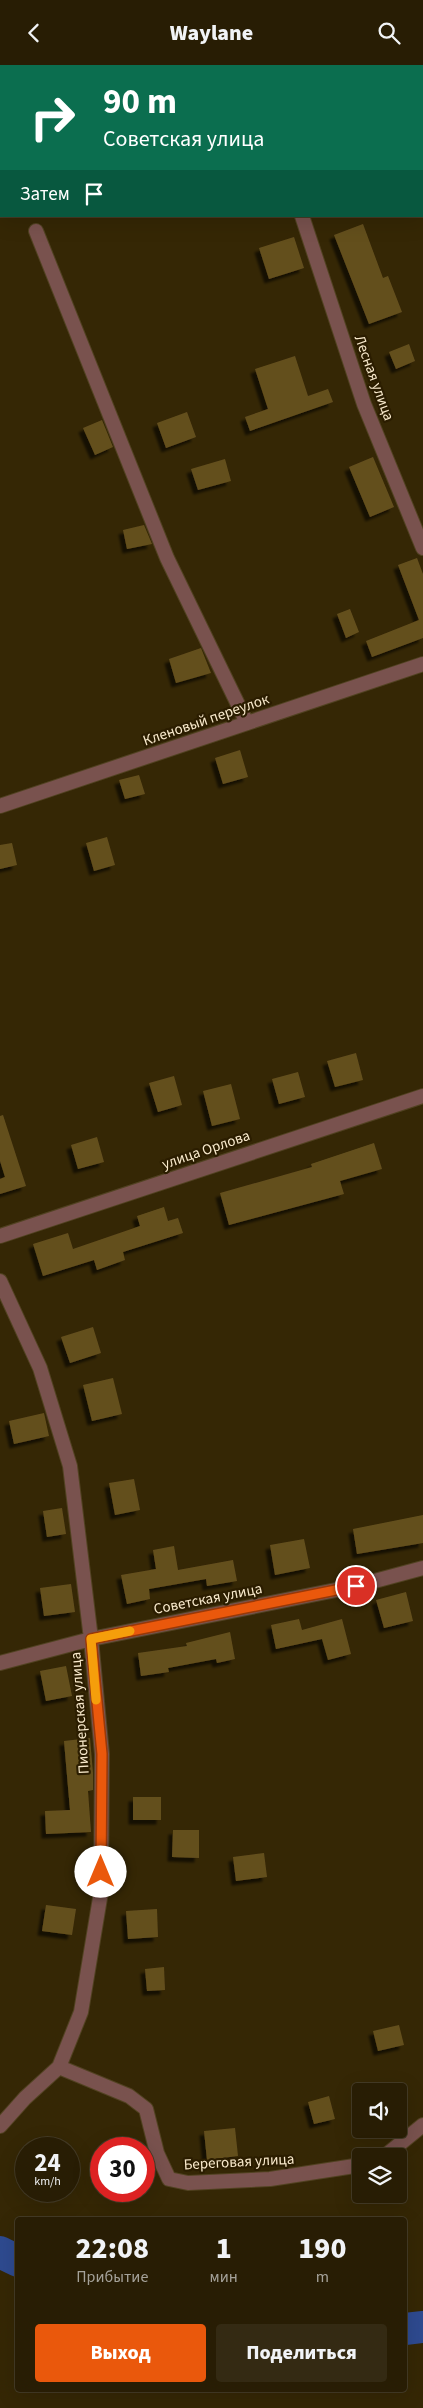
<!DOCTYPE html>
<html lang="ru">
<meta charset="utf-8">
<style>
body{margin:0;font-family:"Source Sans 3",sans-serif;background:#342a13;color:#f1f3f6;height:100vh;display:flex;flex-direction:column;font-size:19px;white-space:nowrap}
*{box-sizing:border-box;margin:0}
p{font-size:16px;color:#a5a29a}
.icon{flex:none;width:28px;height:28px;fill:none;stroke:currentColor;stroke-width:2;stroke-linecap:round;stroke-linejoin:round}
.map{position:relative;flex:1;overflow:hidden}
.details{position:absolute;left:15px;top:2152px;width:392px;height:175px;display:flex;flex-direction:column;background:#281d04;border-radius:5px;box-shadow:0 5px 20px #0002,0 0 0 1px #443b26}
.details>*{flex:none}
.top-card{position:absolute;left:0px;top:0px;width:424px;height:152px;box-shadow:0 5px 20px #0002,0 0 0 1px #443b26;background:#0b6e4f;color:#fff;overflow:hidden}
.buttons{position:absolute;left:352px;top:2018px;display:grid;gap:10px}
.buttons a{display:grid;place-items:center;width:55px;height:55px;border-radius:5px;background:#281d04;box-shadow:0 5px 20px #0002,0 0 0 1px #443b26;font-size:25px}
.speed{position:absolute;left:15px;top:2072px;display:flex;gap:10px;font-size:25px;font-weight:700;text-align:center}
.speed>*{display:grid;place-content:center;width:65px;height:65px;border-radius:50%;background:#281d04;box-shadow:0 5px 20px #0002,0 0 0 1px #443b26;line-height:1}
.speed small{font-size:12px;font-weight:400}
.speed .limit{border:8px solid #d22;background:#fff;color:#111}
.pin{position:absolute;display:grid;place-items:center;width:42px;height:42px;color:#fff;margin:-21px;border:2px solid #fff;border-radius:50%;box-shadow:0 1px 5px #0007}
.me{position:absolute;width:55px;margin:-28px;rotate:0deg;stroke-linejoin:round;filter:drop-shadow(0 0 4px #0008)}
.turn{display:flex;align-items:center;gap:18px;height:105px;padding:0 20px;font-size:22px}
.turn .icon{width:65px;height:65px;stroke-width:2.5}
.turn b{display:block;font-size:35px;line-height:42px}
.then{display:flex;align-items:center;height:48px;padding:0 20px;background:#0003;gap:10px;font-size:19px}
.eta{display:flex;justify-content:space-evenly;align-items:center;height:85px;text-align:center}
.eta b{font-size:30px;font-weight:800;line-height:35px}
.primary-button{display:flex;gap:10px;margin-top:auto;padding:10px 20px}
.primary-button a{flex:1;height:58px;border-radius:5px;background:#ea580c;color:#fff;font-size:20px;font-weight:800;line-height:58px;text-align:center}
.primary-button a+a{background:#342a13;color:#f1f3f6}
header{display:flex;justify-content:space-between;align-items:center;height:65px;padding:0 20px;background:#281d04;font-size:22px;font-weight:800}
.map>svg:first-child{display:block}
</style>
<header><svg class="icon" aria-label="back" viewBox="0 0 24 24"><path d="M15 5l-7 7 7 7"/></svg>Waylane<svg class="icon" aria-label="search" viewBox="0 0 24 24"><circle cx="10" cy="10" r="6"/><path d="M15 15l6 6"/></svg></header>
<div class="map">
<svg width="423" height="2343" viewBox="0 0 423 2343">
<defs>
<filter id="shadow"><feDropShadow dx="-4.5" dy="4.5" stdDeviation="1" flood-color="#0009"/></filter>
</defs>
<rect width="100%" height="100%" fill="#352705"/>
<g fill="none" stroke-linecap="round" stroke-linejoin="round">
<path stroke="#2e4a8f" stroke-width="32" d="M0,2187L18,2196
M405,2264L423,2262"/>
</g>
<path fill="#644f1f" filter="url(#shadow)" d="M363,159L383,213L388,211L402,247L369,259L334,170Z
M294,172L304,203L269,214L259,183Z
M409,279L415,296L396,304L389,287Z
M295,291L308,331L328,324L333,337L250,366L245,352L268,344L255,304Z
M187,347L196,372L166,383L157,358Z
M102,355L113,382L95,390L83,363Z
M373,392L394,442L370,452L349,402Z
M225,394L231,416L198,425L191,404Z
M144,460L152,479L127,484L123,465Z
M417,493L423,509V573L372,592L366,576L419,555L398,500Z
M350,544L359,567L346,573L337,549Z
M201,583L211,608L176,618L169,594Z
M240,685L248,712L223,719L215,693Z
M139,710L145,729L125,734L119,715Z
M107,772L115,800L94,806L86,778Z
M12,778L17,800L0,804V780Z
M356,988L363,1015L335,1022L327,996Z
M298,1007L305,1032L279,1039L272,1014Z
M174,1011L182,1040L158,1047L149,1018Z
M231,1019L240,1054L212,1061L203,1026Z
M3,1050L26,1121L0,1129V1114L5,1112L0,1096V1051Z
M97,1072L104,1097L78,1104L71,1080Z
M374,1078L382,1104L340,1116L344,1129L229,1160L220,1128L312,1102L311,1099Z
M164,1142L168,1156L178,1153L183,1168L123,1187L125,1195L97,1205L94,1195L43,1211L33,1179L68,1168L73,1184L140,1161L137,1151Z
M93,1262L101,1288L70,1298L61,1272Z
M113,1313L122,1349L92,1356L83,1320Z
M44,1348L49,1371L14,1379L9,1356Z
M134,1414L140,1445L115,1450L109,1418Z
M62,1443L66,1469L47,1472L43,1446Z
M423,1450V1478L357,1489L353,1464Z
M304,1474L310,1503L275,1510L270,1480Z
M174,1481L178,1505L233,1495L237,1516L207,1521L206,1514L149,1524L150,1534L127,1539L121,1510L156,1504L153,1485Z
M71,1519L75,1547L44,1551L40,1523Z
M406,1527L413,1556L384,1563L376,1535Z
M299,1554L302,1565L342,1554L351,1589L328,1595L322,1574L276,1584L271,1560Z
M230,1567L235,1594L217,1598L216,1594L168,1603L169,1607L141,1611L138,1588L187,1581L186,1578Z
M66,1601L72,1631L46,1636L40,1606Z
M90,1673L93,1708V1725L88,1726L91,1767L46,1769L45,1746L70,1745L64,1676Z
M133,1732H161V1755H133Z
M173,1765H199V1793L172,1792Z
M264,1788L267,1812L236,1816L233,1792Z
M46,1840L76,1844L72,1870L42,1866Z
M157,1844L158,1872L128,1874L126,1846Z
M164,1902L165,1925L147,1926L145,1904Z
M399,1960L404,1980L378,1986L373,1966Z
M329,2031L335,2054L314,2059L308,2037Z
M235,2063L238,2091L207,2095L204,2066Z"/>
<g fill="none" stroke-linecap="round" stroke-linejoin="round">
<g stroke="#514221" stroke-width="16">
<path id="minor" d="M252,0V1
M302,151L364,339L423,483
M36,166L167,493L247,658
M0,741L423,599
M0,1171L423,1031
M0,1216L40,1303L70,1401L91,1574L102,1689L101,1827L81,1947L59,2002L25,2033L0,2061
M0,1598L91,1574L356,1521L423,1503
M59,2002L129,2031L146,2044L157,2088L169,2114L188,2118L270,2114L361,2100
M385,2091L423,2060"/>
</g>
<use href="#minor" stroke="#79524e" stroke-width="14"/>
</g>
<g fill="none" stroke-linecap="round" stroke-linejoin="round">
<g stroke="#983908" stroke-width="12">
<path id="route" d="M101,1807L102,1689L91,1574L356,1521"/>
</g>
<use href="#route" stroke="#ea580c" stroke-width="9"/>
<path stroke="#f59e0b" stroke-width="9" d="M96,1635L91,1574L130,1566"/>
</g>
<g text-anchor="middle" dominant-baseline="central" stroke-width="4.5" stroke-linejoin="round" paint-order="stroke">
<g font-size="15" fill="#faebcd" stroke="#2b1d00">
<text transform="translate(374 313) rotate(70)">Лесная улица</text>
<text transform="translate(206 655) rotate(-19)">Кленовый переулок</text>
<text transform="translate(206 1085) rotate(-19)">улица Орлова</text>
<text transform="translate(208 1534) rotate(-11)">Советская улица</text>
<text transform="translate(80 1648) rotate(-94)">Пионерская улица</text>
<text transform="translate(239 2097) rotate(-3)">Береговая улица</text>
</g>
</g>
</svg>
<div class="buttons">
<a><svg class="icon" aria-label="sound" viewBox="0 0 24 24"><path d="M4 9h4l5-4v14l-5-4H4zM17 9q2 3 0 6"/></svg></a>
<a><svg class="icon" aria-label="layers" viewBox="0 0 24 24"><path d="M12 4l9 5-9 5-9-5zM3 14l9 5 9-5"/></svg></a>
</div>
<div class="speed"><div>24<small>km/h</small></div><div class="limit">30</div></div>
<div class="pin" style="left:356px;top:1521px;background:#d93025"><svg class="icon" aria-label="arrive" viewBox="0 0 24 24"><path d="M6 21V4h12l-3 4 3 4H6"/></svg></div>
<svg class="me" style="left:101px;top:1807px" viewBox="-20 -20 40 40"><circle r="19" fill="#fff"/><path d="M0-13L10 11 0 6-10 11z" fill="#ea580c"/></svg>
<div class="top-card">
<div class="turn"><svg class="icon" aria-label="right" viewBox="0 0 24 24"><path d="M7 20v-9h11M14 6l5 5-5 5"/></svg><div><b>90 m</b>Советская улица</div></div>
<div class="then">Затем<svg class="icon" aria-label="arrive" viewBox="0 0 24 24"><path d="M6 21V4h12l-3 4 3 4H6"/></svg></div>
</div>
<section class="details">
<div class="eta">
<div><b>22:08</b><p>Прибытие</p></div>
<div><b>1</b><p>мин</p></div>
<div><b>190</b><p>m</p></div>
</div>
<div class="primary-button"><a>Выход</a><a>Поделиться</a></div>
</section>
</div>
